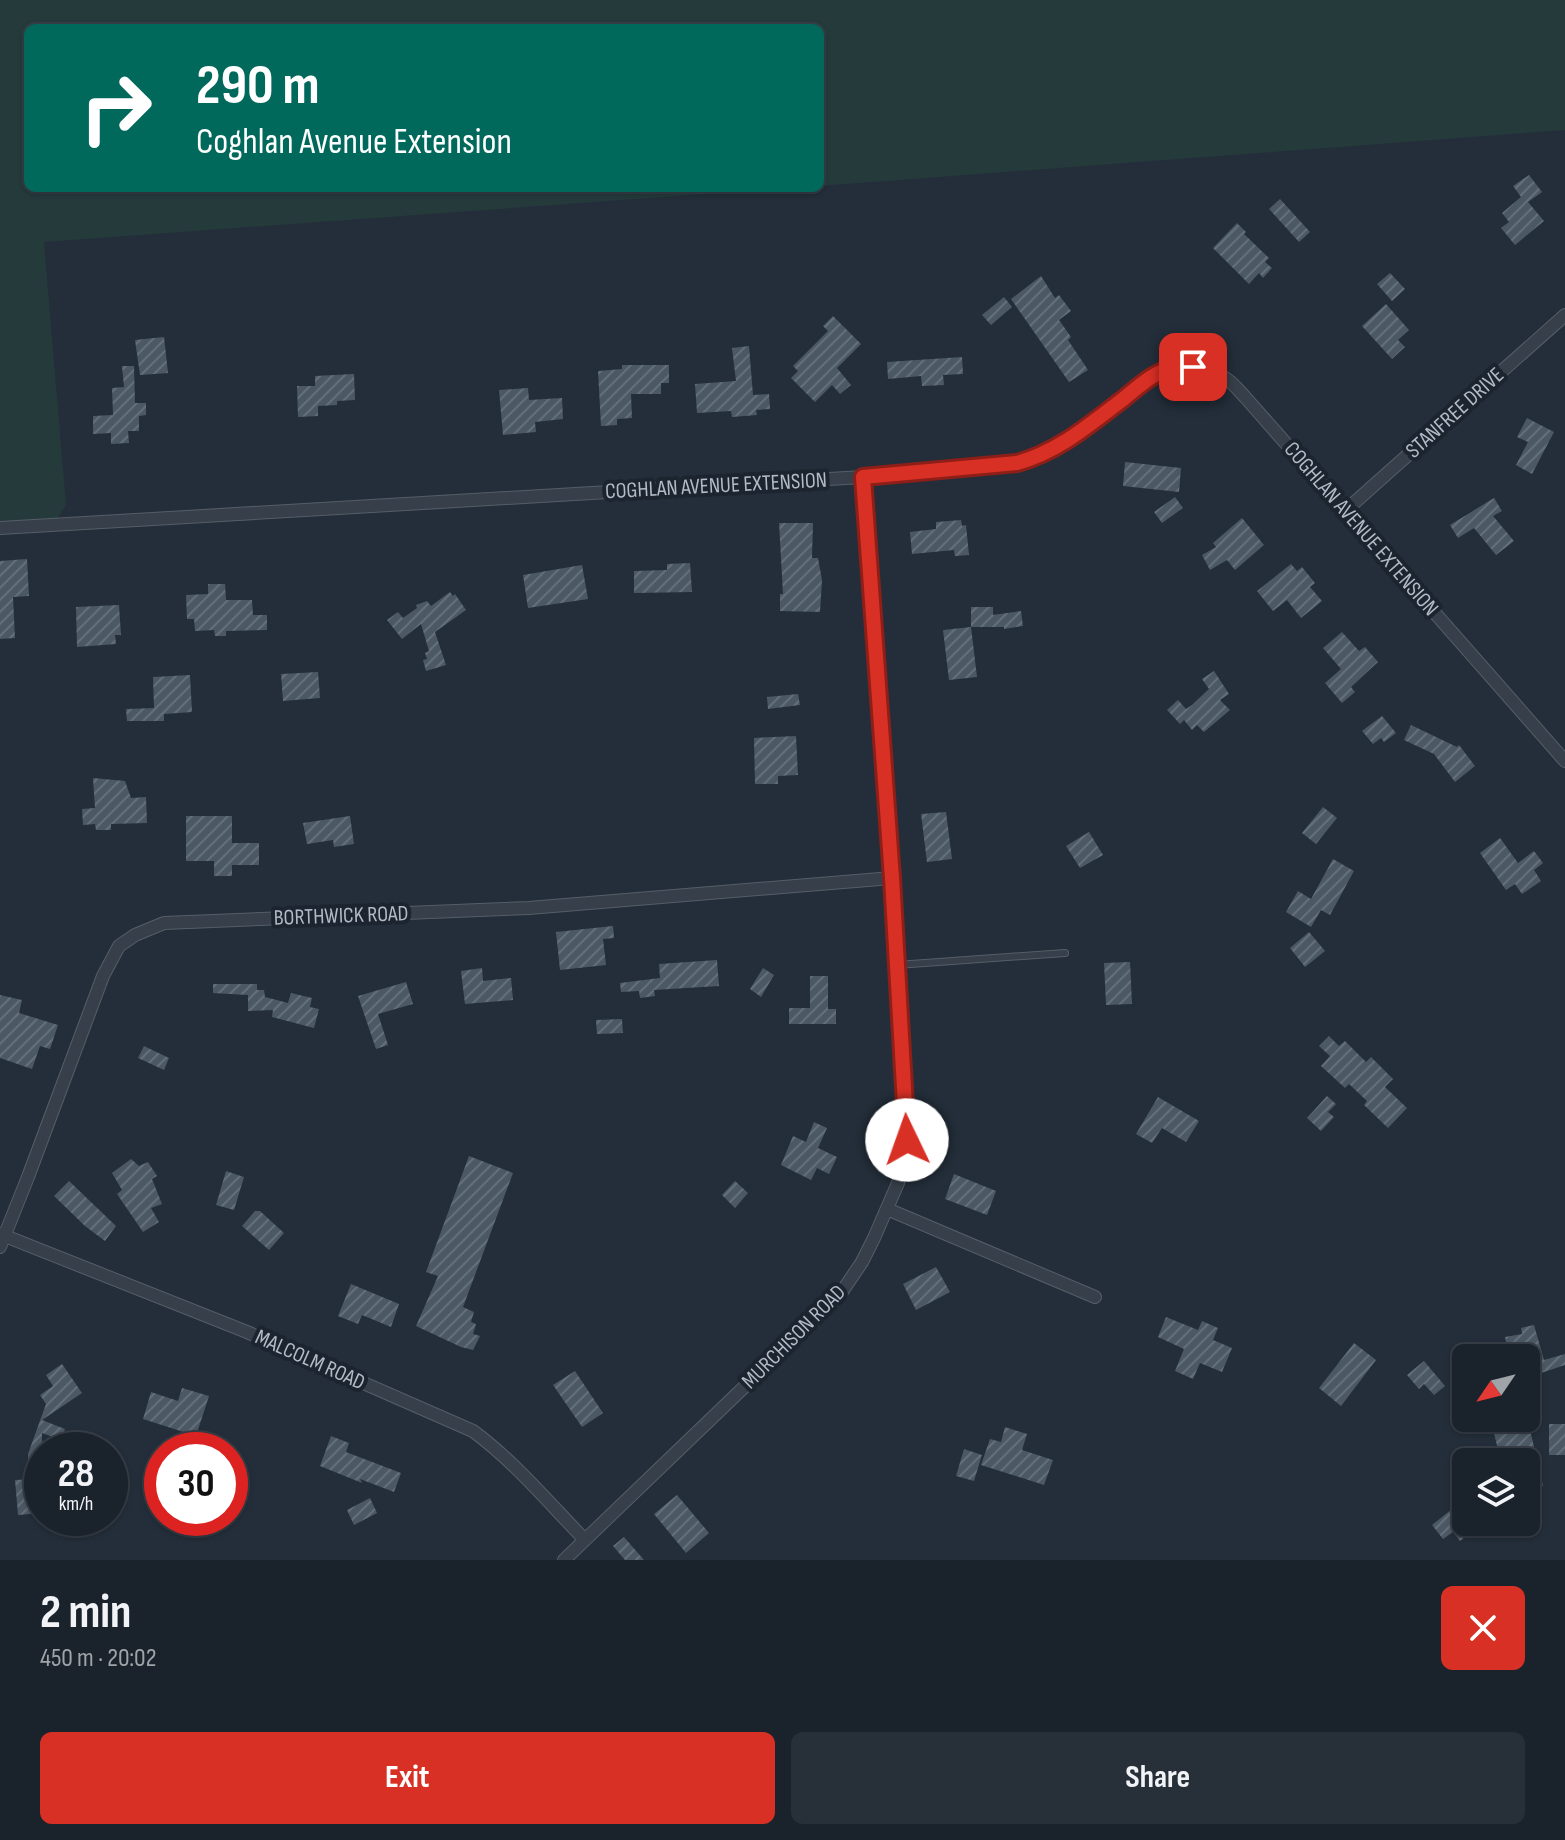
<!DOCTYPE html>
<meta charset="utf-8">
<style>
body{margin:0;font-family:"Sofia Sans Condensed",sans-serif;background:#272f38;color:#f1f3f6;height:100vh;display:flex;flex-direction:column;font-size:30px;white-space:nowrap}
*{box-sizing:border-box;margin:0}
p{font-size:26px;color:#9fa4a9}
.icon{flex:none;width:44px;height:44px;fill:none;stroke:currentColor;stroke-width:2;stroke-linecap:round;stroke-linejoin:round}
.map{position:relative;height:1560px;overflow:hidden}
.details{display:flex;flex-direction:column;background:#1a222c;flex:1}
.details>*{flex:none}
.guide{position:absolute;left:24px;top:24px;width:800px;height:168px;border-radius:12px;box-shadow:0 2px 6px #0004,0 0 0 2px #383f48;background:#00695c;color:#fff;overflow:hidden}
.needle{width:52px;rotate:235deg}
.tools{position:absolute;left:1452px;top:1344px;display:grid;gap:16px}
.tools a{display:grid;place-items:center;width:88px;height:88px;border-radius:12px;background:#1a222c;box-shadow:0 2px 6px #0004,0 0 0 2px #383f48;font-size:40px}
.speed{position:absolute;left:24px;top:1432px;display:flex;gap:16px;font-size:40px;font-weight:700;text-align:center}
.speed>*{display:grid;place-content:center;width:104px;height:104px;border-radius:50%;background:#1a222c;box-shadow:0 2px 6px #0004,0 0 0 2px #383f48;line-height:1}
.speed small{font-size:20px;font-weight:400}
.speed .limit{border:12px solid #d22;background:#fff;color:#111}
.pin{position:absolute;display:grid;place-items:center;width:68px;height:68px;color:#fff;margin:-34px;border-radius:16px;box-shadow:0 4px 12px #0006}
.me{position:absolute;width:88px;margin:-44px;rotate:357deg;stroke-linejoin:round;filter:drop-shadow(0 0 6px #0008)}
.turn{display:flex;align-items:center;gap:28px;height:168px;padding:0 40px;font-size:36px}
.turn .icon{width:104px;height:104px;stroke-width:2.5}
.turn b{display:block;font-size:56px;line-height:68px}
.round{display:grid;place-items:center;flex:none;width:84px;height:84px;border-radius:12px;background:#272f38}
.summary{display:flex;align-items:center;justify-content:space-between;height:136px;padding:0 40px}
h1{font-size:48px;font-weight:700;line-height:60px}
.primary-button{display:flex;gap:16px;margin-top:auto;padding:16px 40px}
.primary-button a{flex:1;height:92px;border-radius:12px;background:#d93025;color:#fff;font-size:32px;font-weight:700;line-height:92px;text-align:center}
.primary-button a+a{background:#272f38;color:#f1f3f6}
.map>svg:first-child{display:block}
</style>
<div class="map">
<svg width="1565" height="1560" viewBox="0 0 1565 1560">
<defs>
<pattern id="building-hatch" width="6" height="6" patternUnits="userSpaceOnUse" patternTransform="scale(2)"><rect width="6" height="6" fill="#4c5965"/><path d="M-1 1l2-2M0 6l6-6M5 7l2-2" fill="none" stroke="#636f7a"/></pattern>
</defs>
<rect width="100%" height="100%" fill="#232e3a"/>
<path fill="#253a3b" d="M0,0H1565V130L820,186V28H28V188H787L44,242L66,505L57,519L0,526Z"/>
<path fill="url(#building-hatch)" d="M1529,175L1542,192L1528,202L1544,221L1515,245L1501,228L1509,222L1502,213L1521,197L1513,186Z
M1280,199L1310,232L1299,242L1269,209Z
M1237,223L1246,232L1244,234L1269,258L1265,262L1272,268L1263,278L1259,273L1249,284L1213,248Z
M1390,273L1405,289L1392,301L1377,284Z
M1041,276L1055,298L1059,295L1071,311L1059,320L1071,337L1068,340L1088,370L1069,382L1011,299Z
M1004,297L1012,307L991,325L982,315Z
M1386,304L1409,330L1398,340L1405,347L1392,359L1362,326Z
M833,316L861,344L837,368L851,385L840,394L832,385L815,402L791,378L798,371L793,366L828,331L823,326Z
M164,337L168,373L140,375L135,340Z
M749,346L753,395L769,394L770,409L756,410L757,415L732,417L731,411L697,413L695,384L736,381L732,348Z
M962,357L963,374L943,375L944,385L922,386L921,376L888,379L887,362Z
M622,365H669V383H661V394H631L632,418L617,419V425L601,426L598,371L622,369Z
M122,366H134L135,403H146V415L139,416V431H128L129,443L111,444V433L93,434V416L113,415L112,388L124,387Z
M354,374L355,400L337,401V405L318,406V416L298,417L297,386H315V376Z
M528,388L529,400L562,398L563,419L535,422L536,432L503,435L499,390Z
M1527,418L1554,432L1532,474L1516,465L1528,442L1517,437Z
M1125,462L1181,468L1179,492L1123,486Z
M1175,497L1183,508L1162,523L1154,512Z
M1494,498L1502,511L1493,516L1514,541L1496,555L1474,528L1458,538L1450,525Z
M1242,518L1264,545L1235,570L1227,560L1210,570L1202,555L1216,547L1213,543Z
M961,520L962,526L966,525L969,555L955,556L954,550L912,554L910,532L936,529V522Z
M779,523H813L812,558H818L822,580L820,612L780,611V594H783Z
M27,559L29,596L13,597L15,638L0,639V561Z
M690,563L692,592L634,593V571L667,570V564Z
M1291,564L1297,571L1302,567L1315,583L1310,587L1322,601L1301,618L1287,600L1273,611L1257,591Z
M582,565L588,599L528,608L523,575Z
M208,584H225L226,600H252L253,615H267V630L226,631V636H215L214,630L195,631L194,619H187L186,595L208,594Z
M450,592L453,596L455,594L466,610L435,632L446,665L426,671L423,660L427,659L425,653L429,651L421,624L402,639L387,620L398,612L403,618L417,608L416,605L427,601L431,606Z
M119,605L121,635H115L116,644L77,647L76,607Z
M971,607H993V615L1021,611L1023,626L1004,629V627H971Z
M971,627L977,677L949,680L943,630Z
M1342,632L1359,651L1365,647L1378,662L1351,687L1355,692L1342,703L1325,683L1341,669L1323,648Z
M1214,671L1229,694L1220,700L1230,710L1204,732L1197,725L1192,730L1184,720L1180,724L1167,710L1178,700L1186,709L1192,705L1209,689L1202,679Z
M318,672L320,698L283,701L281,674Z
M190,675L192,712L164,714V721H127L126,709L154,708L153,677Z
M798,694L800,705L768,709L767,697Z
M1382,716L1396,733L1384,742L1381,738L1373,744L1362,731Z
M1411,725L1457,747L1459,745L1475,766L1455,782L1434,754L1404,740Z
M796,736L798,775L778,776V784H755L754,738Z
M93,778L125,781L131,798L146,797L147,823L111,824V830H96L95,824L83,825L82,809L95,808Z
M1323,807L1337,818L1316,844L1302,833Z
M946,812L952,859L927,862L921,814Z
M186,816H232V843H259V865H232V876H214V861H186Z
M350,816L354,844L334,847L333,840L307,844L303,823Z
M1089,832L1103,855L1080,868L1066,846Z
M1500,838L1518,863L1534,851L1543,863L1534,870L1541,881L1522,894L1515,884L1506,890L1480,853Z
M1333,859L1354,871L1330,915L1321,910L1311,927L1286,912L1298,891L1311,899Z
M613,926L614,938L603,939L606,965L560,970L556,932Z
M1309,932L1325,951L1305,967L1290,948Z
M717,960L719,986L654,990L655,996L640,998L639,991L621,992L620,983L660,978L659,964Z
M1130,962L1132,1004L1106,1005L1104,963Z
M482,968L483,981L511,978L513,1000L465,1004L461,971Z
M763,968L774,975L761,997L750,989Z
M810,976H828V1009H836V1024H789V1008H810Z
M406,982L413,1004L378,1014L388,1045L376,1049L358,996Z
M213,984H257V990H264L265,997L288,1003L291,993L312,998L310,1007L319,1009L314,1028L272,1017L273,1010L248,1011V995L213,993Z
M0,995L22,1000L19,1013L58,1025L50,1049L40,1046L32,1069L0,1058Z
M622,1019L623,1033L597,1034L596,1020Z
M1329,1036L1339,1046L1345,1041L1366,1062L1371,1057L1393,1079L1385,1087L1407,1108L1388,1128L1364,1105L1367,1101L1349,1084L1345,1088L1321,1066L1330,1056L1319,1046Z
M144,1046L169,1058L164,1070L138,1058Z
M1327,1096L1336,1104L1328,1112L1334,1117L1321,1131L1307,1118Z
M1158,1097L1199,1121L1186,1142L1162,1128L1152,1143L1136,1134Z
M814,1122L827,1128L818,1148L837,1157L829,1174L817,1168L811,1180L781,1165L793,1136L806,1142Z
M469,1156L513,1173L463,1307L474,1312L471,1322L476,1324L473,1334L480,1336L473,1350L461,1347L416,1326L438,1276L426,1272Z
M131,1159L139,1166L148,1162L157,1176L152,1179L162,1204L151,1208L159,1222L143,1232L117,1194L122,1190L112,1173Z
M226,1171L244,1177L234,1210L216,1205Z
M954,1174L996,1191L987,1215L945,1199Z
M69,1181L116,1226L105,1241L85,1226L54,1196Z
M735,1181L748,1193L735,1208L722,1195Z
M255,1211H260L284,1233L269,1250L242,1226Z
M936,1267L950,1292L916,1310L903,1284Z
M351,1284L399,1304L391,1327L362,1315L358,1324L338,1316Z
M1166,1317L1198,1330L1202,1321L1218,1328L1213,1340L1232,1348L1222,1372L1200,1363L1193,1379L1175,1371L1184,1349L1158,1337Z
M1534,1325L1544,1360L1565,1354V1365L1526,1378V1358H1509L1505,1337L1522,1334L1521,1328Z
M1354,1343L1376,1360L1341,1406L1319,1388Z
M1424,1361L1445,1386L1434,1395L1424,1384L1419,1389L1407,1375Z
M62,1364L82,1393L42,1420L65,1429L61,1440L42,1433V1464L28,1459V1454L46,1404L40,1395L53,1386L46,1375Z
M575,1371L603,1413L582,1427L553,1385Z
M182,1388L209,1396L196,1436L143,1419L151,1392L178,1401Z
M1528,1421L1543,1486L1526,1490V1462H1501L1493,1429Z
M1549,1424H1565V1455H1549Z
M1005,1427L1027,1434L1022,1450L1053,1460L1044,1485L981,1465L990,1439L1001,1442Z
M331,1436L349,1443L346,1452L401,1473L394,1492L360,1479L362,1483L320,1466Z
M964,1449L982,1455L974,1481L956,1476Z
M37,1479L39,1496L42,1495V1513L18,1515L15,1480Z
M677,1495L709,1533L686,1553L654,1514Z
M370,1498L377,1513L354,1525L347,1510Z
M1466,1498V1522H1471L1476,1528L1460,1541L1453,1532L1443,1539L1432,1525Z
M624,1537L644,1560H625L613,1546Z"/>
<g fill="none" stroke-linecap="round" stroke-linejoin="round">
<g stroke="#555e68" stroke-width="8">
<path id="lane" d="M897,965L1065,953"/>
</g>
<g stroke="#555e68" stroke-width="14">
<path id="street" d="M1345,511L1565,315
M0,528L863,477L1017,463C1058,452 1089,425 1122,399C1137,388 1155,371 1175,367C1192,364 1214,369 1228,380C1234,384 1240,392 1245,397L1565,761
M887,1209L1095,1297
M0,1234L247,1332L473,1431C515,1462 549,1503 585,1540
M0,1247L28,1177L103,976L119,946L135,935L164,923L529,908L892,878
M564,1560L839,1296L862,1262L874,1238L898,1183L907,1140L892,878L863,477"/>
</g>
<use href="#lane" stroke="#37404a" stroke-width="6"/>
<use href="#street" stroke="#37404a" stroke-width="12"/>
</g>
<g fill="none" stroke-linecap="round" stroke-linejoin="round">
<g stroke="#8d1f18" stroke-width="20">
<path id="route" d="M907,1140L892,878L863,477L1017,463C1058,452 1089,425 1122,400C1137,388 1155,371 1174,367C1180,366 1187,367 1193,367"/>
</g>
<use href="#route" stroke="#d93025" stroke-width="14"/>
</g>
<g text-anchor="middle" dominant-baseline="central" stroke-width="8" stroke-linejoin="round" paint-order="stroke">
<g font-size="22" fill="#b2bbc6" stroke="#1c252f">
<text transform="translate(1455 413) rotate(-42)">STANFREE DRIVE</text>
<text transform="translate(716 486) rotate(-3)">COGHLAN AVENUE EXTENSION</text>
<text transform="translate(1361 529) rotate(49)">COGHLAN AVENUE EXTENSION</text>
<text transform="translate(341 916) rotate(-2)">BORTHWICK ROAD</text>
<text transform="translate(794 1337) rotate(-45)">MURCHISON ROAD</text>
<text transform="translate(310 1360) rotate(24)">MALCOLM ROAD</text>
</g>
</g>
</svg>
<div class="tools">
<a><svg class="needle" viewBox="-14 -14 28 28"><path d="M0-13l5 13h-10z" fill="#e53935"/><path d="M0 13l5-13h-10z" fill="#9fa4a9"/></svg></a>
<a><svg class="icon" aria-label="layers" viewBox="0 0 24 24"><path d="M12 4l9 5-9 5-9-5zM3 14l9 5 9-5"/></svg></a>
</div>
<div class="speed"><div>28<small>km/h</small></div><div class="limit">30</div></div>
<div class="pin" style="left:1193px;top:367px;background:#d93025"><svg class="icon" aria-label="arrive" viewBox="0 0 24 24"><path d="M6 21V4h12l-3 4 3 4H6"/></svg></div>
<svg class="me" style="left:907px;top:1140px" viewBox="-20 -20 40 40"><circle r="19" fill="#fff"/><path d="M0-13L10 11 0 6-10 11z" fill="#d93025"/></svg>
<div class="guide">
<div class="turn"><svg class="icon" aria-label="right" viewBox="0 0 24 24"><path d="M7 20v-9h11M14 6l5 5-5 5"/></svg><div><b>290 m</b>Coghlan Avenue Extension</div></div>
</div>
</div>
<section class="details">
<div class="summary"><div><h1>2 min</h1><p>450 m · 20:02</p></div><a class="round" style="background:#d93025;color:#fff"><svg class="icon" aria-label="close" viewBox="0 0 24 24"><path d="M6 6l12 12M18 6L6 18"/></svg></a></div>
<div class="primary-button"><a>Exit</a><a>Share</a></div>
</section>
